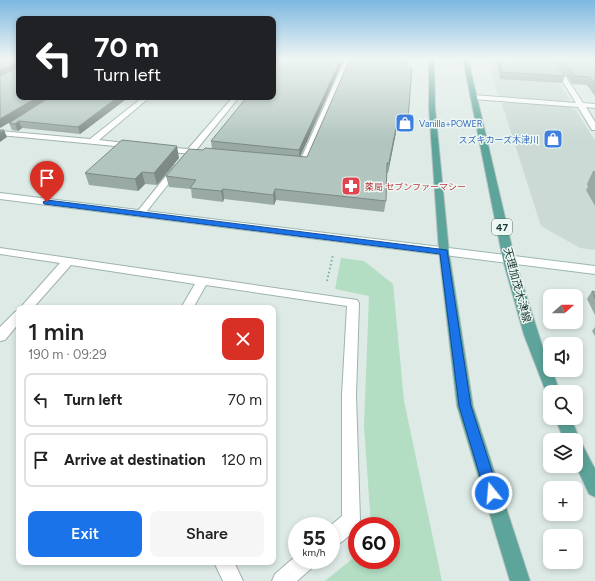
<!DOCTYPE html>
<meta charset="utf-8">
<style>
body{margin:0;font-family:Figtree,"Noto Sans JP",sans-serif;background:#f6f6f6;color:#222;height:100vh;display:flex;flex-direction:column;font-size:15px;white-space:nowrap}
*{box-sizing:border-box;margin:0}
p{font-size:13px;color:#767676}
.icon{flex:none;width:22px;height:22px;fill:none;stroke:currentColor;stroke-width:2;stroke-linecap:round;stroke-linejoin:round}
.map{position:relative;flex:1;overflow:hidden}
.panel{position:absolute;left:16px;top:305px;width:260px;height:260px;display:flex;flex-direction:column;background:#fff;border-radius:8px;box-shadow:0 2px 6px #0003}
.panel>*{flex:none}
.guide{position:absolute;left:16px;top:16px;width:260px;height:84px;border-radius:8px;box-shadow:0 2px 6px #0003;background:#202124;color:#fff;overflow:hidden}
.needle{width:26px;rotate:69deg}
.tools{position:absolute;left:543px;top:289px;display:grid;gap:8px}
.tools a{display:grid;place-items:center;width:40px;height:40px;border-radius:8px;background:#fff;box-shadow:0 2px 6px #0003;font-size:20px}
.speed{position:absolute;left:288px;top:517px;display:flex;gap:8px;font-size:20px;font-weight:700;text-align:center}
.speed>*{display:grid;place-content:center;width:52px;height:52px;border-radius:50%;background:#fff;box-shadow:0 2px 6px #0003;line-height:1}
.speed small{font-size:10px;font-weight:400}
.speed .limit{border:6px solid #d22;background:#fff;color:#111}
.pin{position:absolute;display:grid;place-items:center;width:34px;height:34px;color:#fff;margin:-41px -17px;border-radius:50% 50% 50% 0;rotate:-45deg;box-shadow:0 0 4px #0007}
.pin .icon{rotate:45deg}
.me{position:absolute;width:44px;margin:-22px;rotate:343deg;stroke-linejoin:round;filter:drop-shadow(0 0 3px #0008)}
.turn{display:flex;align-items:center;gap:14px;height:84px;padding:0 12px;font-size:18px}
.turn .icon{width:52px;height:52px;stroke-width:2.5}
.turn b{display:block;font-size:28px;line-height:34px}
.round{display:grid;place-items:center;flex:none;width:42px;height:42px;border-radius:8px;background:#f6f6f6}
.summary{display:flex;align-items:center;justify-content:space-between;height:68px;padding:0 12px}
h1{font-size:24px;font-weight:600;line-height:30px}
.primary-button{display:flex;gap:8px;margin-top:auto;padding:8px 12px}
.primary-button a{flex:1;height:46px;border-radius:8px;background:#1a73e8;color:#fff;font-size:16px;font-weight:600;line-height:46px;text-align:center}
.primary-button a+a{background:#f6f6f6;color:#222}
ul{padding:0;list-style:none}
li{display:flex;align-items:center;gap:12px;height:54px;margin:0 8px 6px;padding:0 4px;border:2px solid #e0e0e0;border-radius:8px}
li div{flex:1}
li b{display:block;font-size:15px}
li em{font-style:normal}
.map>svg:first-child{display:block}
</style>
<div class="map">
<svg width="595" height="581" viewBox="0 0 595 581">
<rect width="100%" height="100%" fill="#ddeae6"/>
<path fill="#cbdad5" d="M487,59H544L570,100L564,102L505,97L498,95Z
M507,102L566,106L576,110L595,141V250L580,248L541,226L502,104Z"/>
<path fill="#b3dec3" d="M341,258L364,261L393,284L404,401L442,581H325L357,555V560H391V526H371L364,426L369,296L335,289Z"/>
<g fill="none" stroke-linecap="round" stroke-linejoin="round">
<g stroke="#a0b2ae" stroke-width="2">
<path id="street" d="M345,59H351L307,164L303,167L292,165V161H300Z
M549,59H554L583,103L595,104V108L586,107L595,122V130H592L578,107L473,99L470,97L473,95L576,103Z
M143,97H150L99,140L133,144L137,146L136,148L0,135V131L90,139Z
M233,97H239L193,154L160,151V147H163L188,149Z
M177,165L181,168L143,216H137L135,214L137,212L174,166Z
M0,248L357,300L359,303L356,395L360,520C356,531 343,543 331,548L330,526L342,516V395L347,306L206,285L193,308H181L195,284L71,265L33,308H20L60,263L0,254Z
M19,310V323L5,340L0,341V327L15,312Z
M297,555V560H316L313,567L297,581H272L275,574Z
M214,562H234L243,581H223Z"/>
</g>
<g stroke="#9bb7b0" stroke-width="2">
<path id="secondary" d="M0,193L595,266V274L0,199Z"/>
</g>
<g stroke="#bbc4c3" stroke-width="2">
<path id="primary" d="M429,59H434L435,108L449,252L473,406L530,581H510L457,406L439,252L429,108Z
M463,59H468L515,260L550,370H552L560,392H550V397L546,392L524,335L503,260Z
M555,418H571L580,440L579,442L582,444L595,469V497L589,494L576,466V440H564Z"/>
</g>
<path stroke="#7ab1a6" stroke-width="2" stroke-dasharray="1.5 2.5" stroke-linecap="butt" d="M327,281L333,255"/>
<use href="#street" fill="#fff" fill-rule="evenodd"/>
<use href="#secondary" fill="#fff" fill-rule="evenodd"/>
<use href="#primary" fill="#5da49a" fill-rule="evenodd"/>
</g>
<path fill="#99a9a4" d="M273,59H341V65L300,157H307L403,62L406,68L408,119L407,128L397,127L388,173H387L386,201L384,212L276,200L274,205L224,199L223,202L192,198L191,189L169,187L166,176L203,150L212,149L211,141L273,97Z
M493,59H554L565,76L562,83L500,79L498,67Z
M555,59H595V96L587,85L572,84Z
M19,97H129L80,134L22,128L18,131L12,130L9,123L30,110L0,128Z
M179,158L157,185L145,184L138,191L89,185L85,173Z
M593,171H595V206L586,190L588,187L587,184Z
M592,291L595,292V315L587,299Z
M595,327V336L592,331Z"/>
<path fill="#7d8a86" d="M341,59V65L299,159V150Z
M17,62L19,68L0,77V70Z
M38,97H51L0,128V119Z
M118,97H129L80,134L78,127Z
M398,118L397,127L388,173L389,163Z
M19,121L22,128L18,131L15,124Z
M4,130L7,137L0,142V133Z
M177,146L179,158L157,185L154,173Z
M142,172L145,184L138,191L135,179Z
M223,189L224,199L223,202L221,191Z
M275,189L276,200L274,205L273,195Z"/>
<path fill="#b2c5bf" stroke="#7d8a86" d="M0,59H19V97H38L0,119V76L17,68V62L0,70Z
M273,59H341L299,150L211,141L247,97H273Z
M350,59H403V62H407L406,68H412L408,119L398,118L389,163H387L386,201L275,189L273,195L223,189L221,191L190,188L196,180L166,176L189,149L203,150L205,148L307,157Z
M499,59H554L565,76L502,72Z
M562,59H595V84L590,77L575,76Z
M50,97H118L78,127L19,121L15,124L9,123Z
M0,130H4L0,133Z
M122,140L177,146L154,173L142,172L135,179L85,173Z
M592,291L595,292V298Z"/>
<linearGradient id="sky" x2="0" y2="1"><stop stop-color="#7db8e1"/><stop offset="0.42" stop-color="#f0f6f4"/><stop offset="1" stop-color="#f0f6f4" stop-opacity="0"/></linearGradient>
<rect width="595" height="140" fill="url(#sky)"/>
<path fill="#1a73e8" stroke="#114b97" d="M47,200L447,250L471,406L499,493L497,498L492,500L487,498L485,493L459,406L440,254L44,204L43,202Z"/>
<defs>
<g id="shop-square" transform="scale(1)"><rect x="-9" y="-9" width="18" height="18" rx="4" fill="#3f7fe0" stroke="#edf7f3"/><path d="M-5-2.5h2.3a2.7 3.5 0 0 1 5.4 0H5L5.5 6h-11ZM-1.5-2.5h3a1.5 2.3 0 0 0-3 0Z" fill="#fff"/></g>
<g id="pharmacy-square" transform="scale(1)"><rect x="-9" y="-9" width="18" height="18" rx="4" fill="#e0444e" stroke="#edf7f3"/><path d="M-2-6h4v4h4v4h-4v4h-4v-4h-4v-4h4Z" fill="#fff"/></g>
</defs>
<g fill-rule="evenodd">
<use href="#shop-square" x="405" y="123"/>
<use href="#shop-square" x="553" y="139"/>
<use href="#pharmacy-square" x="351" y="186"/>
</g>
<g text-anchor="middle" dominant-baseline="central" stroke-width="3" stroke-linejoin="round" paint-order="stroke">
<g font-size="9" fill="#366cbe" stroke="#edf7f3" text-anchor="start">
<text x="419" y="123">Vanilla+POWER</text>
<text x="539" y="139" text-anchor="end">スズキカーズ木津川</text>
</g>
<g font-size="9" fill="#be3a42" stroke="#edf7f3" text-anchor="start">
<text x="365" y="186">薬局 セブンファーマシー</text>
</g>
<rect fill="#edf7f3" stroke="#5b736f" stroke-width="1" x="492" y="219" width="20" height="16" rx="3"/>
<g font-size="10" font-weight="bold" fill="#1d3b36">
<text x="502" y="227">47</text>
</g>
<g font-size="11" fill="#1d3b36" stroke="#edf7f3">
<text transform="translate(517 285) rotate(75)">天理加茂木津線</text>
</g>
</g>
</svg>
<div class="tools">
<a><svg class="needle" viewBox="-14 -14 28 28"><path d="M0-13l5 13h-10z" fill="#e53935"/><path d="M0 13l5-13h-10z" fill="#767676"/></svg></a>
<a><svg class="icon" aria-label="sound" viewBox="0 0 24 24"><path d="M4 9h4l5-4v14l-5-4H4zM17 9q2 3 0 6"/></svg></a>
<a><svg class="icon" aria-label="search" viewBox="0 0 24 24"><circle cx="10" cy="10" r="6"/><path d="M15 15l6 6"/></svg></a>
<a><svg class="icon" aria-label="layers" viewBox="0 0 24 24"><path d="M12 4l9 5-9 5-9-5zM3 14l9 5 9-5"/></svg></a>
<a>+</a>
<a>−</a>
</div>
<div class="speed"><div>55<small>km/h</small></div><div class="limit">60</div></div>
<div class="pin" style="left:47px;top:202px;background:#d93025"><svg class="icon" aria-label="arrive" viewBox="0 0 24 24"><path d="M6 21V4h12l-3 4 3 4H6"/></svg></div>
<svg class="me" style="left:492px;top:493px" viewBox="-20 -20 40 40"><circle r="17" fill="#1a73e8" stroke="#fff" stroke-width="3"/><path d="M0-11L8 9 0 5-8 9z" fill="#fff"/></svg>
<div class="guide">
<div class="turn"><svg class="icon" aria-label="left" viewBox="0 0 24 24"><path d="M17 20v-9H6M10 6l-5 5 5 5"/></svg><div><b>70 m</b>Turn left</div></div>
</div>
<section class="panel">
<div class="summary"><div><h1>1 min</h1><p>190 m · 09:29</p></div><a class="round" style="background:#d93025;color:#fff"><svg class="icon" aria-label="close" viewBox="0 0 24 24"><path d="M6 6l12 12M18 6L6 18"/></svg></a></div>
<ul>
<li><svg class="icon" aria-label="left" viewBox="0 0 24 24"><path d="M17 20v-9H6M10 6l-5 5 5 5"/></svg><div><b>Turn left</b></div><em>70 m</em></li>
<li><svg class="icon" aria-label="arrive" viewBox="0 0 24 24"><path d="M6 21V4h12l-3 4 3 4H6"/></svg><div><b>Arrive at destination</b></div><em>120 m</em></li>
</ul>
<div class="primary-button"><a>Exit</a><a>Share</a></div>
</section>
</div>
